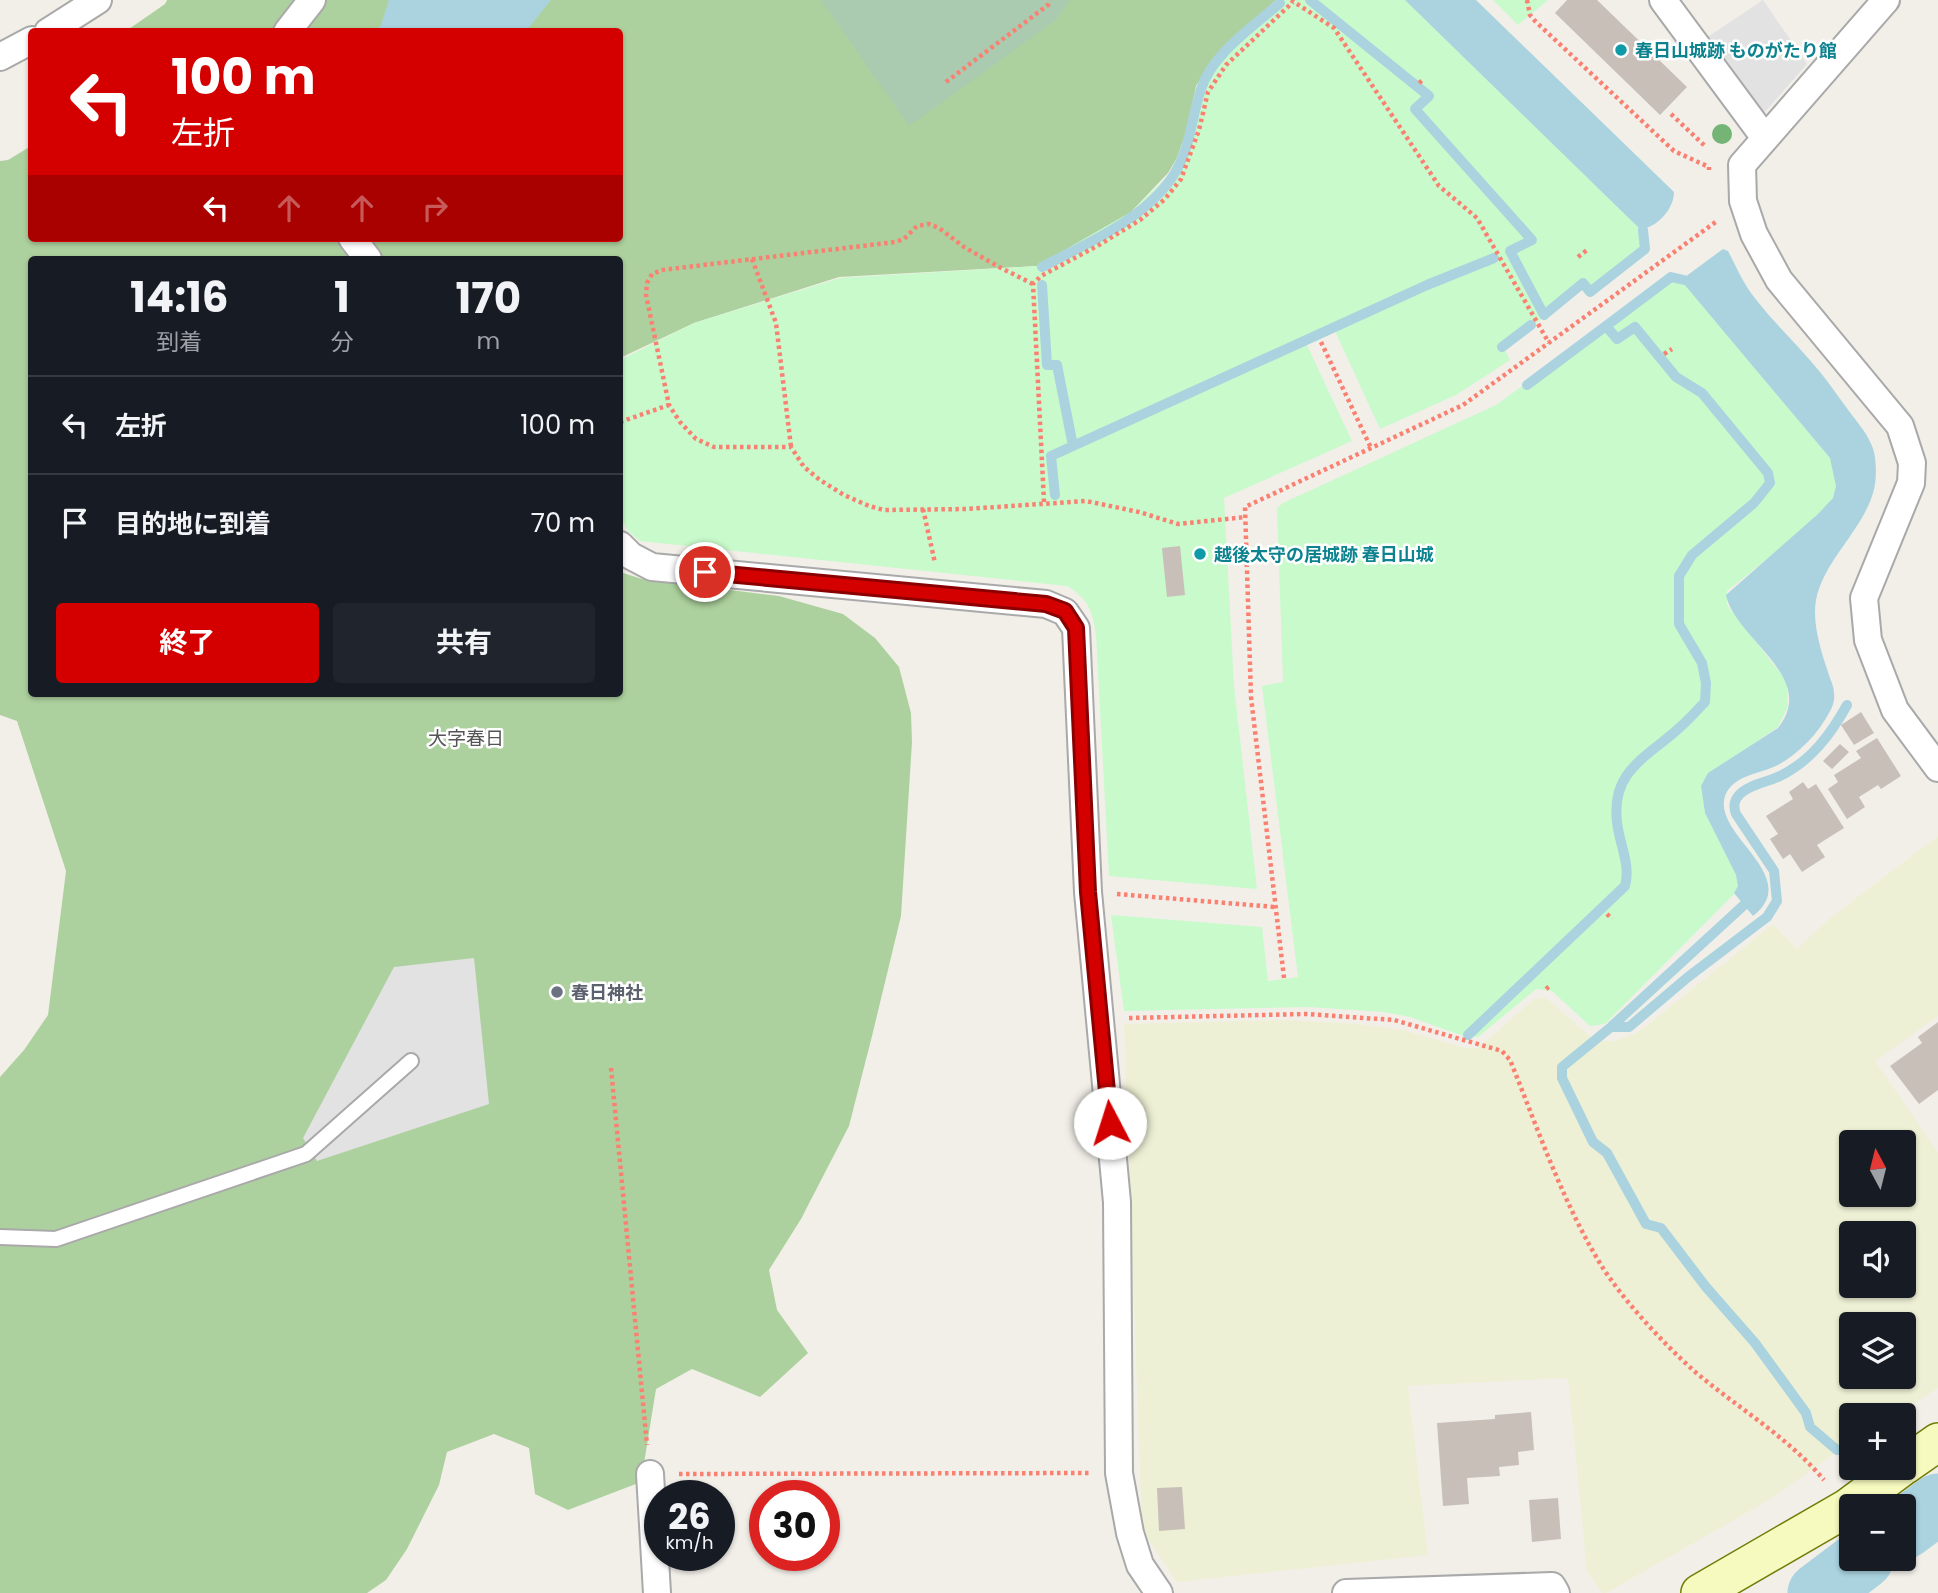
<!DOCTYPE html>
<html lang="ja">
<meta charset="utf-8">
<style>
body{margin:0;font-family:Poppins,"Noto Sans JP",sans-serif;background:#20242c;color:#f1f3f6;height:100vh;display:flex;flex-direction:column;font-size:26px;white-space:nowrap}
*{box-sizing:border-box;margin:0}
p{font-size:23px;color:#9ea1a6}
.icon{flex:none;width:38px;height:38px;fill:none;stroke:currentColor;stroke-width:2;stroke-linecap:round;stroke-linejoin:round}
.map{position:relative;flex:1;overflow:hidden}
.sheet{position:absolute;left:28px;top:256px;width:595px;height:441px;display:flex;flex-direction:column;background:#171b24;border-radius:7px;box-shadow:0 2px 5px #0004}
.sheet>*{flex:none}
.top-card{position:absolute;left:28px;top:28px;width:595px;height:214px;border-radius:7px;box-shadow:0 2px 5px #0004;background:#d40000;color:#fff;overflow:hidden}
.needle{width:46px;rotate:353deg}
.fabs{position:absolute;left:1839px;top:1130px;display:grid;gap:14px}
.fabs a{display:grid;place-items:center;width:77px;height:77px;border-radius:7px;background:#171b24;box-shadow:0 2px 5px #0004;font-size:35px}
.speed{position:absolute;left:644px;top:1480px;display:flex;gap:14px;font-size:35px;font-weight:700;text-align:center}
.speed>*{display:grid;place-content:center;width:91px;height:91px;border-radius:50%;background:#171b24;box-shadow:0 2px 5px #0004;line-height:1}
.speed small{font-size:18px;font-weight:400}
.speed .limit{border:10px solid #d22;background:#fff;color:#111}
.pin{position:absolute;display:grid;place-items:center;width:60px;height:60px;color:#fff;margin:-30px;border:4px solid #fff;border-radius:50%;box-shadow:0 2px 7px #0007}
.me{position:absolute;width:77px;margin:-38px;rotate:355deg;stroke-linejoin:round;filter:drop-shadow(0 0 5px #0008)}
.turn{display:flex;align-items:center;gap:24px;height:147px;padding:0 28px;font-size:32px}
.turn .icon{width:91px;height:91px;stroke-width:2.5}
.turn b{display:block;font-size:49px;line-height:60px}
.lanes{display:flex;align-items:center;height:66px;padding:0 28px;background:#0003;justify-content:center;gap:35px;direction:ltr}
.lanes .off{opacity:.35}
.eta{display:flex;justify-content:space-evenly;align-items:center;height:119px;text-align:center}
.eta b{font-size:42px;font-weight:700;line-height:49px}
.cta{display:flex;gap:14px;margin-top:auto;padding:14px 28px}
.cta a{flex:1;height:80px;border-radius:7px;background:#d40000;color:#fff;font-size:28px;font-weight:700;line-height:80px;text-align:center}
.cta a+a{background:#20242c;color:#f1f3f6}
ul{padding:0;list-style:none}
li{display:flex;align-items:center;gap:21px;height:98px;padding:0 28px;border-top:2px solid #363941}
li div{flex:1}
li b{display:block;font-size:26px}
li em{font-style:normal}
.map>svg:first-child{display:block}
</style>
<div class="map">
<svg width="1938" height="1593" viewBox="0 0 1938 1593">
<rect width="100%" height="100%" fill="#f2efe9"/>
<path fill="#eef0d5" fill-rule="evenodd" d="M1938,836V1016L1875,1061L1938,1152V1388L1896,1416H1852L1851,1442L1769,1500L1606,1593H1602L1587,1572L1568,1378L1408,1386L1428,1555L1177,1582L1142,1530L1124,1024L1287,1020L1358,1024L1403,1030L1465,1048H1478L1534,999L1546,998L1596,1041H1613L1636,1034L1773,924L1797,949L1830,918ZM1852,1143H1904V1195H1852ZM1852,1234H1904V1286H1852ZM1852,1325H1904V1377H1852Z"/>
<path fill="#add19e" d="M167,0H1276L1224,46L1207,68L1196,86L1186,132L1177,158L1168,173L1130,213L1037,266L839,277L694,323L620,358V259H32V693H620V572L642,579L779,596L843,614L875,638L899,667L911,713L912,742L901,916L872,1036L849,1126L801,1219L769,1270L777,1310L808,1353L760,1397L692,1369L656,1389L641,1482L568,1510L535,1494L529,1448L494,1434L447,1452L439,1485L407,1549L386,1580L367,1593H0V1077L24,1050L48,1015L66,871L17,721L0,715V161L8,160L31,146L32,238H620V32L126,31L165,4Z"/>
<path fill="#aacbaf" d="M821,0H1070L1056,20L909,126Z"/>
<path fill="#c8facc" d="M1277,0H1407L1640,229L1642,247L1586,292L1582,288L1504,348L1510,360L1456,395L1380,429L1335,331L1306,343L1352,441L1224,498L1234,686L1257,889L1109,876L1096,635C1093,612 1088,598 1067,586L640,541L628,531L620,515V360L694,323L840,278L1037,266L1131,212L1169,175L1188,133L1198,87L1208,69L1225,47Z
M1493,0H1548L1518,25Z
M1670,279L1685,284L1830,458C1835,468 1838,485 1834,495C1827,513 1747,575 1727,591V604L1730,609L1782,675L1787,682L1788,706L1778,727L1709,774L1701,786L1705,813L1736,875L1739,884L1735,893L1605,1024L1590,1026L1552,991L1536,989L1478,1037L1461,1035L1410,1017L1384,1012L1309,1007L1124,1011L1111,915L1262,927L1268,981L1298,977L1262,686L1283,682L1277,508L1283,503L1496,405Z"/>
<path fill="#e2e2e2" d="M1763,0L1807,64L1763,114L1706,38Z
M474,958L489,1104L317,1161L303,1138L394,967Z"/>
<path fill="#aad3df" d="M389,0H551L526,31H376L381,25Z
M1405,0H1476L1674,192C1674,209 1657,228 1640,229Z
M1723,249L1728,251C1736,266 1743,283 1754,297C1774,323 1799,346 1820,372C1830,384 1839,398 1849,411C1857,422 1867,433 1872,446C1877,457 1877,481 1873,493C1862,531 1824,560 1816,600C1812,623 1821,651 1828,672C1830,679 1834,686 1834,693C1835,699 1833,707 1829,713C1818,734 1798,754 1778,765C1760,774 1733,775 1725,796C1712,835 1804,876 1753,916L1734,893L1738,886L1736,875L1705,813L1701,786L1708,773L1778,728C1819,677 1735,639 1726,595L1818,514L1833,498L1836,486L1830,458L1684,284L1685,277Z"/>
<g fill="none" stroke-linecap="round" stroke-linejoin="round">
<path stroke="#aad3df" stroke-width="10" d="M1310,0L1429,96L1415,109L1532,240L1510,251L1544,315L1583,283L1590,292L1645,249L1643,230
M1042,267C1087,243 1144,220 1173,176C1191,148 1191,119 1201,89C1213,53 1252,28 1280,3
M1042,285L1047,365H1057L1073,446
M1502,347L1531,325
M1527,385L1606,326
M1055,495L1051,456L1427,285L1494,258
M1744,905L1611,1027L1562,1067V1078L1593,1142L1607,1153L1646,1224L1661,1228L1706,1287L1755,1343L1806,1413L1810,1427L1837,1450
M1611,1027H1629L1688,977L1767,917L1777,901L1774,871L1736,814C1733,806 1734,800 1740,794C1750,784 1768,782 1780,776C1811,761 1831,734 1847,705
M1468,1035L1625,886C1631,865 1619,843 1617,822C1611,771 1646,758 1678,729C1688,721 1696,711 1705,702L1706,683L1702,663L1679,624V576L1692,555L1754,503L1770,483L1768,473L1702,393L1676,377L1635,327L1617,339L1606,326L1671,277L1684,280"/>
<path stroke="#aad3df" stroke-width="61" d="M1904,1529L1938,1504
M1818,1593L1863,1559"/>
</g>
<path fill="#c7bfb8" d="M1567,0H1597L1687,87L1660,115L1555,13Z
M1180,546L1185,595L1167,597L1162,548Z
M1861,712L1874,733L1854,745L1841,725Z
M1877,738L1901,776L1881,789L1878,785L1859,797L1865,807L1847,819L1828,789L1838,782L1834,775L1861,758L1856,751Z
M1840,744L1849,752L1832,769L1823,761Z
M1803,782L1808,789L1816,784L1844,828L1817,845L1825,857L1802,872L1790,854L1783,859L1770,839L1778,834L1766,816L1793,799L1789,792Z
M1938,1022V1090L1919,1104L1890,1066L1922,1043L1918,1037Z
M1531,1412L1534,1450L1518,1452L1519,1465L1499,1467L1500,1476L1467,1478L1469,1504L1443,1506L1437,1423L1495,1419V1415Z
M1182,1487L1185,1529L1159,1531L1157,1488Z
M1558,1498L1561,1539L1532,1542L1529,1500Z"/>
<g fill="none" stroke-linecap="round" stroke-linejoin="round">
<g stroke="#a9a9a9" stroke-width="18">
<path id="service" d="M0,1237L56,1239L306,1154L411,1061"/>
</g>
<g stroke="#a9a9a9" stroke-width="30">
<path id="minor" d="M1663,0L1765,138
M1886,0L1742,165L1743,201L1754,234L1779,280L1900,426L1912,463L1911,483L1864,598L1868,640L1895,710L1938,768
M48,32L98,0
M287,32L312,0
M0,57L32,40
M352,238L368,259
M620,545L631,556L652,567L1046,604L1065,612L1076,628L1088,892L1117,1202L1119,1473L1130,1533L1140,1565L1159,1593
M650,1474L657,1593
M1346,1593L1552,1586L1556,1593"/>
</g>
<g stroke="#707d05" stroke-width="40">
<path id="secondary" d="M1904,1466L1938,1442
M1700,1593L1847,1508L1901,1468"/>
</g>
<path stroke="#fa8072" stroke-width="4.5" stroke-dasharray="3.5 3.5" stroke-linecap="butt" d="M1291,0L1334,28L1439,186L1477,218L1549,343
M1527,0L1530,15L1535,21L1674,151L1709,167V170
M946,82L1048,5L1050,0
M1419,83L1424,79
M1671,114L1705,146
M1578,257L1587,250
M752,259L776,323L791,447
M1033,284L1001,268L964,247L939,228L929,224L917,226L904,239L895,242L662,270L652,274L647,283L646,295L669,405L680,422L696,439L714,447H791L804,467L820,480L844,495L869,506L884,510L966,509L1086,501L1139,512L1178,524L1246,517
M1321,342L1371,448
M1664,354L1672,349
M620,422L669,405
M1044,502L1033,284L1041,276L1099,245L1140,220L1165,199L1181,179L1199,130L1208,92L1226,65L1293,2
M923,509L935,563
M1117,894L1275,907
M1607,914L1612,919
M1284,978L1251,697L1245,507L1463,405L1717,221
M1546,989L1551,985
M1129,1018L1306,1014L1394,1020L1502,1051L1510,1060C1538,1129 1562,1201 1601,1265C1623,1300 1662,1342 1693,1370C1736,1407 1787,1436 1824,1480
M611,1068L647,1445
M679,1474L1090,1473"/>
<use href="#service" stroke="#fff" stroke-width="14"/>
<use href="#minor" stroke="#fff" stroke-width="26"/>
<use href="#secondary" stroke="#f7fabf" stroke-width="37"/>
</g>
<circle fill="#74b475" cx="1722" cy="134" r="10"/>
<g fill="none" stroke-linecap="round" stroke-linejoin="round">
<g stroke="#8a0000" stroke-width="18">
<path id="route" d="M705,572L1046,604L1065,611L1076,628L1088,892L1110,1123"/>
</g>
<use href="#route" stroke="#d40000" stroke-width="12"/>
</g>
<g fill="#0f9aa8" stroke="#fff" stroke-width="2.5">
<circle cx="1621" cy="50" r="7"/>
<circle cx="1200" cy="554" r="7"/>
</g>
<circle fill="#6b7280" stroke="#fff" stroke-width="2.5" cx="557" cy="992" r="7"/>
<g text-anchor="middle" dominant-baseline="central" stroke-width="5" stroke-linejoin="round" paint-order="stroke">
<g font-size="18" font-weight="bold" fill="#0d838f" stroke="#fff" text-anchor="start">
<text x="1635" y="50">春日山城跡 ものがたり館</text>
<text x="1214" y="554">越後太守の居城跡 春日山城</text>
</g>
<g font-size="18" font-weight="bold" fill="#5b616d" stroke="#fff" text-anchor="start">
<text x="571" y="992">春日神社</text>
</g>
<g font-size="19" fill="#555" stroke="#fff">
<text x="466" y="738">大字春日</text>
</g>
</g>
</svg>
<div class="fabs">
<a><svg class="needle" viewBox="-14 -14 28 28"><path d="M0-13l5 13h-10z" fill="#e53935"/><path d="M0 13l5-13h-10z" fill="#9ea1a6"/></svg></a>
<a><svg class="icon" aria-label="sound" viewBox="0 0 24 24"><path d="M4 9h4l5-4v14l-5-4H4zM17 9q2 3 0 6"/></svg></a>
<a><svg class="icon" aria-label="layers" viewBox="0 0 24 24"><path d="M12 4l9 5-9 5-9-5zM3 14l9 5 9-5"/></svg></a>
<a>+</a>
<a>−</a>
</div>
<div class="speed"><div>26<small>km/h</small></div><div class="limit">30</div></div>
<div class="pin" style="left:705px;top:572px;background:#d93025"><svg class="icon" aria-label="arrive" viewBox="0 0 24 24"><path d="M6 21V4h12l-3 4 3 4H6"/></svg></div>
<svg class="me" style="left:1110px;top:1123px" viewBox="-20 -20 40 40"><circle r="19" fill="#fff"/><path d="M0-13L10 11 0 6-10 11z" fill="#d40000"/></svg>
<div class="top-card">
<div class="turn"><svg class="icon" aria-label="left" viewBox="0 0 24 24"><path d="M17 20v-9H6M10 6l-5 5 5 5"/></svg><div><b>100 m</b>左折</div></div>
<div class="lanes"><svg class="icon" aria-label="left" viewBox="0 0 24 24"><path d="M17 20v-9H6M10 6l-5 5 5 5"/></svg><svg class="icon off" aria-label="ahead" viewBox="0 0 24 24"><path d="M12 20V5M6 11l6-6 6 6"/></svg><svg class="icon off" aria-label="ahead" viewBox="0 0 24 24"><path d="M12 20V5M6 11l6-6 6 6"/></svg><svg class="icon off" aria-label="right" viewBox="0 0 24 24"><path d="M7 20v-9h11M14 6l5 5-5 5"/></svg></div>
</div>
<section class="sheet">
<div class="eta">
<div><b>14:16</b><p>到着</p></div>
<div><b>1</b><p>分</p></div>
<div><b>170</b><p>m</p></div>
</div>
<ul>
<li><svg class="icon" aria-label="left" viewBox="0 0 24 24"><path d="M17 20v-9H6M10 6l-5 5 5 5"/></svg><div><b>左折</b></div><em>100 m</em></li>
<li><svg class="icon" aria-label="arrive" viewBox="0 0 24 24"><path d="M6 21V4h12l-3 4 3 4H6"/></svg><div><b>目的地に到着</b></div><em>70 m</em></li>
</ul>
<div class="cta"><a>終了</a><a>共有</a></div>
</section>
</div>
